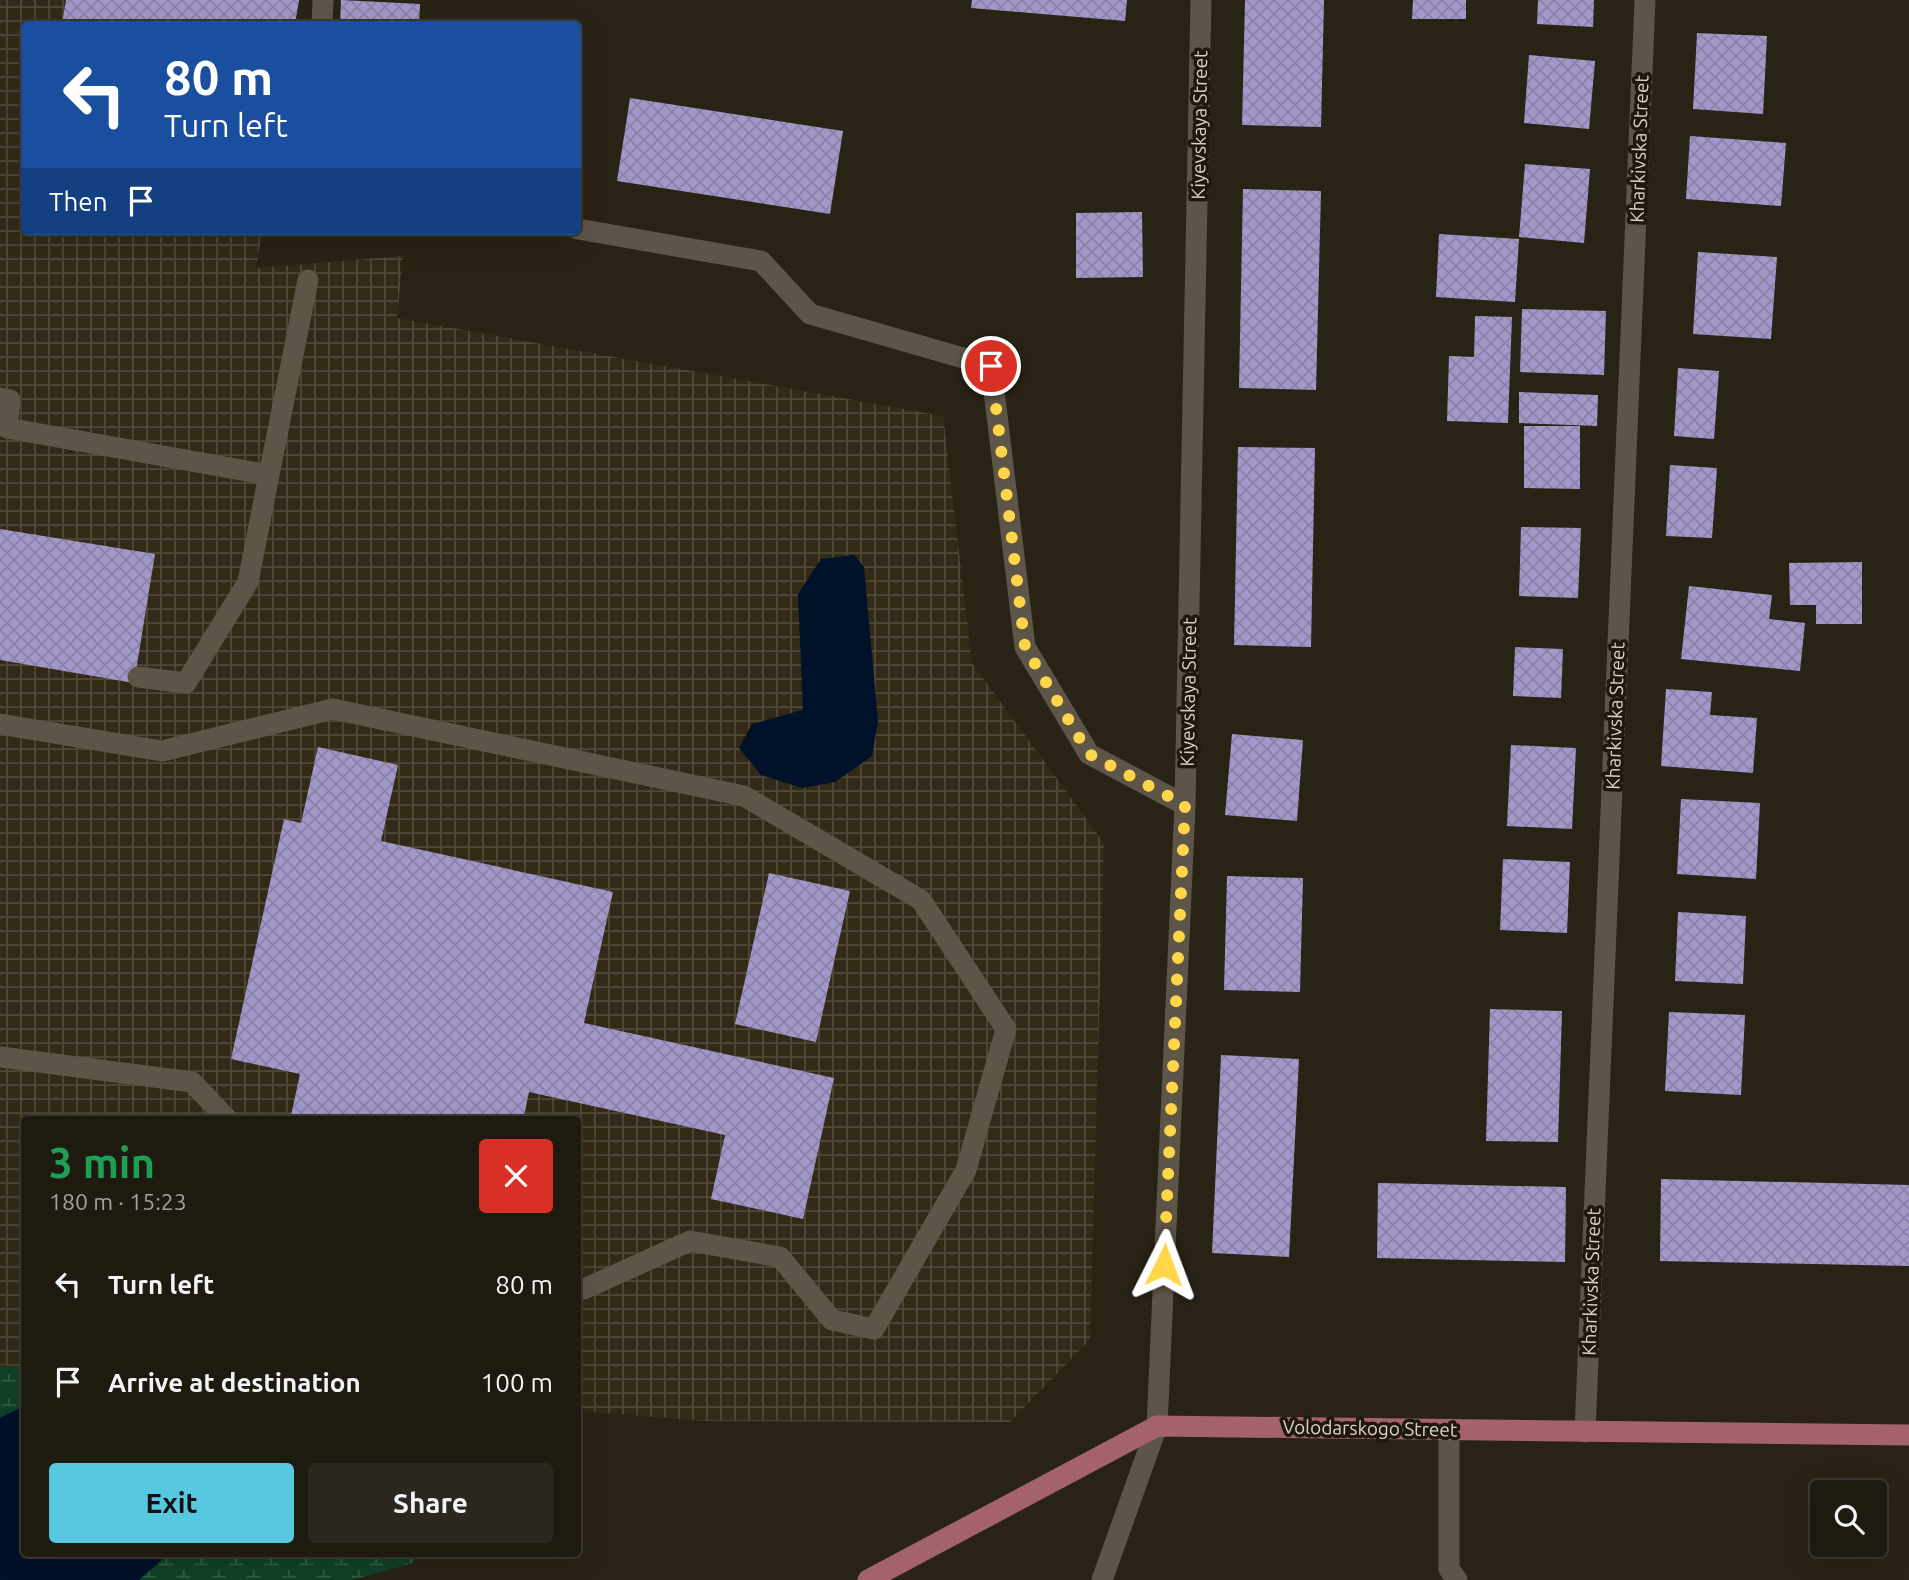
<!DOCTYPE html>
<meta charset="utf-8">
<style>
body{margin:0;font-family:Ubuntu,sans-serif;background:#2c271e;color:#f1f3f6;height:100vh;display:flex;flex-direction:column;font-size:26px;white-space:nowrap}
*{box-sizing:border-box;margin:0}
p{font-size:23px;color:#a1a19f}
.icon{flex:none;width:38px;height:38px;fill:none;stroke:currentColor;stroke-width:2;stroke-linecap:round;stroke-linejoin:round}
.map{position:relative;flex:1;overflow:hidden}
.panel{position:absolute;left:21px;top:1116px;width:560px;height:441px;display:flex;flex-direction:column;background:#1f1a10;border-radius:7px;box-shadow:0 7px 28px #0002,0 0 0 2px #3c3830}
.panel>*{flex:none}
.guide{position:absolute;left:21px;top:21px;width:560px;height:214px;border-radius:7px;box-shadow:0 7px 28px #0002,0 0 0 2px #3c3830;background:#1a4fa0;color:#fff;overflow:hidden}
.fabs{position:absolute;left:1810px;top:1480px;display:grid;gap:14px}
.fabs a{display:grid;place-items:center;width:77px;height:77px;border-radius:7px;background:#1f1a10;box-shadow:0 7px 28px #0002,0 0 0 2px #3c3830;font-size:35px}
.pin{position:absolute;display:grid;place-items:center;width:60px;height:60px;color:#fff;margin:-30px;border:4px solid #fff;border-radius:50%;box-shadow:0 2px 7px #0007}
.me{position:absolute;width:77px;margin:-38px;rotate:3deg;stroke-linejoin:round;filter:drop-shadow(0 0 5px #0008)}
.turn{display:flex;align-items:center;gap:24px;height:147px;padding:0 28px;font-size:32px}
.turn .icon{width:91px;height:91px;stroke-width:2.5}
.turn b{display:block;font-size:49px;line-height:60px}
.then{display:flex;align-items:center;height:66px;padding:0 28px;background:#0003;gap:14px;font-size:26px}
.round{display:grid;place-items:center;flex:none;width:74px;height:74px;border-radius:7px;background:#2c271e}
.head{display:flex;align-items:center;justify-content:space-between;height:119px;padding:0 28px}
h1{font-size:42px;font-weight:700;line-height:52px;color:#1e9e55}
.primary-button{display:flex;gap:14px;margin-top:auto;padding:14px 28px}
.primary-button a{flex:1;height:80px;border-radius:7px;background:#56c9e1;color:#111;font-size:28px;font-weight:700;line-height:80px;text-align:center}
.primary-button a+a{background:#2c271e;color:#f1f3f6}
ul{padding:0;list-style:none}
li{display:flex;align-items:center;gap:21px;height:98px;padding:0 28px}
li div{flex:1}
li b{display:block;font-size:26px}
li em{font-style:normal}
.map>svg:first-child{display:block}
</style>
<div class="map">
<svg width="1909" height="1580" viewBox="0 0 1909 1580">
<defs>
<pattern id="industrial-grid" width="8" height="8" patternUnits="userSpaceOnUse" patternTransform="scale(1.75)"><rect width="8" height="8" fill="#322a16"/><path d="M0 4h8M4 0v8" fill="none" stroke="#4f4837"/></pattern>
<pattern id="wetland-marsh" width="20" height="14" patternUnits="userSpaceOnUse" patternTransform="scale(1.75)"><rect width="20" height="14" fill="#104027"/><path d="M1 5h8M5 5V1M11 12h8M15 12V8" fill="none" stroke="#325b45"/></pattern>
<pattern id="building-cross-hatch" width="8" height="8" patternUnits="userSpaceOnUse" patternTransform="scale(1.75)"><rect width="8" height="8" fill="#a397c9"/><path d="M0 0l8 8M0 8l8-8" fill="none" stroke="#8a81a6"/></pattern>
</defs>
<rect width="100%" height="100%" fill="#292316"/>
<path fill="url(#industrial-grid)" d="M0,0H299L295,24H24V231H262L256,268L403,256L397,318L943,416L972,663L1104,843L1090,1340L1010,1422L705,1421L578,1411V1120H24V1367L0,1365Z"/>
<path fill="url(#wetland-marsh)" d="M0,1366L24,1367V1406L0,1418Z
M168,1554H418L412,1563L352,1580H139Z"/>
<path fill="#00112a" d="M854,555L864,567L878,721L872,756L835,782L802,788L761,775L739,748L752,724L803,710L798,594L821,559Z
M24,1406V1554H168L139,1580H0V1418Z"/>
<path fill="url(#building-cross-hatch)" d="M66,0H299L295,24H62Z
M341,0L420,4L419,24H340Z
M972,0H1127L1125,21L971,8Z
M1245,0H1324L1321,127L1242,125Z
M1413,0H1466V19H1412Z
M1538,0H1594L1593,27L1537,24Z
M1697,33L1767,36L1763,114L1693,109Z
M1529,55L1595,61L1589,129L1524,123Z
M630,98L843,131L830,214L617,181Z
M1690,136L1786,143L1781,206L1686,199Z
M1525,164L1590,169L1584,243L1519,237Z
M1243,189L1321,191L1316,390L1239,388Z
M1142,212L1143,277L1076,278V213Z
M1439,234L1519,239L1515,302L1436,297Z
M1698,252L1777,257L1771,339L1693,334Z
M1522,309L1606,311L1604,375L1520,372Z
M1475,316L1512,317L1508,423L1447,421L1449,356L1474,357Z
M1678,368L1719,371L1714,439L1674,436Z
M1519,392L1598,395L1597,426L1519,423Z
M1524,426H1580V489L1524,488Z
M1238,447L1315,448L1311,647L1234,645Z
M1670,465L1717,468L1712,538L1666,536Z
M1521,527L1581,528L1578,598L1519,596Z
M0,529L155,554L134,683L0,660Z
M1862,562V624H1816V605H1790L1789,563Z
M1689,586L1772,595L1769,619L1805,623L1800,671L1681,659Z
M1515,647L1563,649L1561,698L1513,696Z
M1666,689L1712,692L1710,715L1757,718L1753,773L1661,766Z
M1232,734L1303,740L1297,821L1225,815Z
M1511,745L1576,748L1572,829L1507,826Z
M318,747L398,765L381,841L613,892L584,1023L834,1078L803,1219L711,1199L725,1135L529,1092L523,1120H290L300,1074L231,1059L284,819L301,823Z
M1681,799L1760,803L1756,879L1677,874Z
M1503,859L1570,862L1567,933L1500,930Z
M769,873L850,891L816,1042L735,1024Z
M1227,876L1303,878L1300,992L1224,990Z
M1678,912L1746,916L1743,984L1675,981Z
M1490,1009L1562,1011L1558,1142L1486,1141Z
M1669,1012L1745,1015L1741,1095L1665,1091Z
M1221,1055L1299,1059L1289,1257L1212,1253Z
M1661,1179L1909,1185V1266L1660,1261Z
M1378,1183L1566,1187L1565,1262L1377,1258Z"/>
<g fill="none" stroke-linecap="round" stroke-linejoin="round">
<path stroke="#5d5648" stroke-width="21" d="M322,24L323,0
M578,229L761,261L810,314L991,366L1025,647L1089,754L1185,805
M0,398L10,400L7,428L269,475L308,280
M138,677L186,683L248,582L269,475
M0,724L162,751L333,709L744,796L921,900L1006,1029L966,1170L874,1329L832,1320L780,1257L690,1241L584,1289L578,1288
M0,1057L192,1082L228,1120
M1449,1429V1569L1457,1580
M1585,1432L1645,0
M1102,1580L1157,1426L1185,805L1201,0"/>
<path stroke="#a4636a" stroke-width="21" d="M868,1580L1157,1426L1909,1435"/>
</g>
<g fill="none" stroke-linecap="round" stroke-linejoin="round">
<path stroke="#ffd54a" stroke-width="12" stroke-dasharray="0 21.6" d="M991,366L1025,647L1089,754L1185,805L1164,1265"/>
</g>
<g text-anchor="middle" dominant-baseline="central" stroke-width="7" stroke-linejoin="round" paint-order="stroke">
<g font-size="19" fill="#d7d3cb" stroke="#1f190d">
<text transform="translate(1199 125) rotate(-89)">Kiyevskaya Street</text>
<text transform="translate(1639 149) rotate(-88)">Kharkivska Street</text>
<text transform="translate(1188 692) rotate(-89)">Kiyevskaya Street</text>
<text transform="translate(1615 716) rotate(-88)">Kharkivska Street</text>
<text transform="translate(1591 1282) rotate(-88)">Kharkivska Street</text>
<text transform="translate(1370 1428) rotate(1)">Volodarskogo Street</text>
</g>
</g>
</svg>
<div class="fabs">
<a><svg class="icon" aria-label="search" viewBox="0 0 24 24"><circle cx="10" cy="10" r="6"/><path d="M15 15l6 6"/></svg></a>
</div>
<div class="pin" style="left:991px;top:366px;background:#d93025"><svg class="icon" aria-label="arrive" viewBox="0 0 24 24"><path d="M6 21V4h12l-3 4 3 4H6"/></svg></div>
<svg class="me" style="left:1164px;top:1265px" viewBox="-20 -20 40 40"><path d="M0-17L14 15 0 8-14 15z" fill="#ffd54a" stroke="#fff" stroke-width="4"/></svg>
<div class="guide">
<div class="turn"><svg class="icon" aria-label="left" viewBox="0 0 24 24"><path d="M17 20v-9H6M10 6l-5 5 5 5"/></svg><div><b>80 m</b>Turn left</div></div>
<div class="then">Then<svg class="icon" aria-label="arrive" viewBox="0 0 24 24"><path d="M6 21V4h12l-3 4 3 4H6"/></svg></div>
</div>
<section class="panel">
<div class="head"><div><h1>3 min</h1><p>180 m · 15:23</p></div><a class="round" style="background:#d93025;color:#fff"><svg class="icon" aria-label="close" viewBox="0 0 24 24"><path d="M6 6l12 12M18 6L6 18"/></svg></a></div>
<ul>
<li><svg class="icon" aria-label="left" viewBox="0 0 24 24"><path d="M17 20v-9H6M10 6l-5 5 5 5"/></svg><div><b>Turn left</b></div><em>80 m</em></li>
<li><svg class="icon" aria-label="arrive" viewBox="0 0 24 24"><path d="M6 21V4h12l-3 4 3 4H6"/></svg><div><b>Arrive at destination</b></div><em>100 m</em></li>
</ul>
<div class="primary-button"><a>Exit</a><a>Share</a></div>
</section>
</div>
